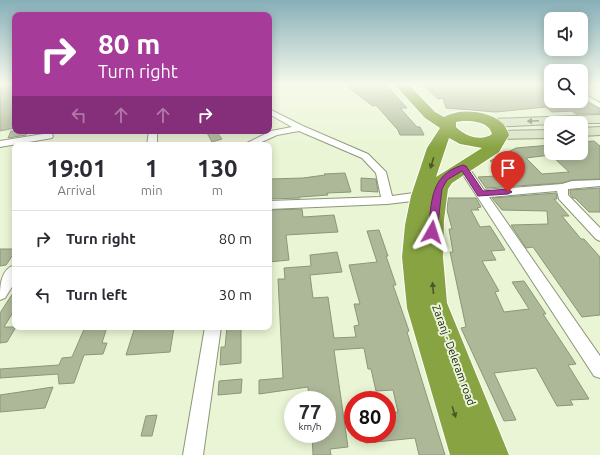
<!DOCTYPE html>
<style>
body{margin:0;font-family:Ubuntu,sans-serif;background:#f2f2f3;color:#2b2b33;height:100vh;display:flex;flex-direction:column;font-size:15px;white-space:nowrap}
*{box-sizing:border-box;margin:0}
p{font-size:13px;color:#7c7c81}
.icon{flex:none;width:22px;height:22px;fill:none;stroke:currentColor;stroke-width:2;stroke-linecap:round;stroke-linejoin:round}
.map{position:relative;flex:1;overflow:hidden}
.details{position:absolute;left:12px;top:142px;width:260px;height:188px;display:flex;flex-direction:column;background:#fff;border-radius:8px;box-shadow:0 2px 10px #0003}
.details>*{flex:none}
.banner{position:absolute;left:12px;top:12px;width:260px;height:122px;border-radius:8px;box-shadow:0 2px 10px #0003;background:#a73b9a;color:#fff;overflow:hidden}
.controls{position:absolute;left:544px;top:12px;display:grid;gap:8px}
.controls a{display:grid;place-items:center;width:44px;height:44px;border-radius:8px;background:#fff;box-shadow:0 2px 10px #0003;font-size:20px}
.speed{position:absolute;left:284px;top:391px;display:flex;gap:8px;font-size:20px;font-weight:700;text-align:center}
.speed>*{display:grid;place-content:center;width:52px;height:52px;border-radius:50%;background:#fff;box-shadow:0 2px 10px #0003;line-height:1}
.speed small{font-size:10px;font-weight:400}
.speed .limit{border:6px solid #d22;background:#fff;color:#111}
.pin{position:absolute;display:grid;place-items:center;width:34px;height:34px;color:#fff;margin:-41px -17px;border-radius:50% 50% 50% 0;rotate:-45deg;box-shadow:0 0 4px #0007}
.pin .icon{rotate:45deg}
.me{position:absolute;width:44px;margin:-22px;rotate:6deg;stroke-linejoin:round;filter:drop-shadow(0 0 3px #0008)}
.turn{display:flex;align-items:center;gap:14px;height:84px;padding:0 20px;font-size:18px}
.turn .icon{width:52px;height:52px;stroke-width:2.5}
.turn b{display:block;font-size:28px;line-height:34px}
.lanes{display:flex;align-items:center;height:38px;padding:0 20px;background:#0003;justify-content:center;gap:20px;direction:ltr}
.lanes .off{opacity:.35}
.eta{display:flex;justify-content:space-evenly;align-items:center;height:68px;text-align:center}
.eta b{font-size:24px;font-weight:600;line-height:28px}
ul{padding:0;list-style:none}
li{display:flex;align-items:center;gap:12px;height:56px;padding:0 20px;border-top:1px solid #e1e1e2}
li div{flex:1}
li b{display:block;font-size:15px}
li em{font-style:normal}
.map>svg:first-child{display:block}
</style>
<div class="map">
<svg width="600" height="455" viewBox="0 0 600 455">
<rect width="100%" height="100%" fill="#eaf5d5"/>
<path fill="#adb899" stroke="#8c9679" fill-rule="evenodd" d="M0,84H15V128L0,131Z
M347,84H385L407,108H400L417,127H420L424,135H400L398,130L376,105L373,106L348,87H350Z
M422,84H538L551,92V101L564,102L581,101V99L600,109V114H576L572,111L552,112L546,107L496,112L446,108L443,98L438,99Z
M11,131H28L26,135L8,138Z
M206,131H216L222,139L212,142Z
M594,141L600,146V179L572,180L562,183L486,188L478,177L513,175L490,161L516,148L551,145V153H581V142ZM551,155L569,172L542,174L526,158Z
M345,173L351,192L327,193L328,195L300,197V198L270,199V179L303,178L325,175L324,174Z
M361,178L376,179L378,192L361,191Z
M600,188V212H589L575,198H573L570,194V190Z
M556,193L557,199H554L569,216H562L581,239H584L600,257V315L582,317L533,247L526,248L511,225L548,224L547,211L502,210L492,198Z
M448,198H476L481,207L477,208L479,210H471L480,227L490,226L505,250L491,251L496,260L482,261L499,291L495,292L504,312L529,309L512,282L524,281L546,314H543L576,364L568,365L589,399L570,400L573,405L557,406L536,368L494,373L516,420L504,421L461,328L466,327L450,252H453L449,229H452L447,210Z
M302,209L303,217L334,215L338,232L286,235L289,260L269,262V210Z
M379,230L388,256H386L396,285H393L409,331L407,332L445,455H419L415,438L366,443L365,434H387V413L398,412L393,390L376,391L371,369H368L364,348L334,350L348,447L330,449L331,455H313L312,434H327V400H309L308,387L259,394V380L283,378L278,279H285L284,268L311,266L310,255L337,252L342,272L310,275L313,298L328,297L334,338L356,337L354,326L359,325L354,304H360L349,265L377,262L367,231Z
M0,249H15V252L6,265L0,266Z
M15,290V309L4,327H16L7,342L0,343V313Z
M85,327H107L102,343H107L103,354L84,355L74,383L59,384L58,374L0,378V369L59,365L62,358L72,357Z
M160,327H174L170,352L126,355L134,330Z
M227,327H241V363L220,365L221,347H225Z
M242,379L241,393L218,395L219,381Z
M53,387L45,408L0,412V395Z
M157,415L152,436H141L146,416Z"/>
<g fill="none" stroke-linecap="round" stroke-linejoin="round">
<g stroke="#8c9679" stroke-width="2">
<path id="street" d="M581,92L600,103V108L581,97Z
M269,109L303,126L368,154L386,172L392,196L421,192L425,193L426,196L425,199L421,200L387,204L269,209V201L381,197L376,173L362,158L299,131L277,135L255,145H243L271,131L292,127L269,114Z
M149,131H157V145H147Z
M49,133L52,134L53,136L52,138L0,147V141Z
M463,164L467,165L484,190L562,184L572,181L600,180V186L568,189V195L600,228V241L596,239L559,199L557,191L489,197L600,356V378L594,376L458,167Z
M15,265V282L5,298L0,300C0,287 0,269 15,265Z
M205,327H221L203,455H183Z"/>
</g>
<g stroke="#8c9679" stroke-width="2">
<path id="secondary" d="M600,115V123H551V124L492,127L488,126L486,123L488,120L492,119Z
M600,127V135L581,136V128Z
M551,130V138L501,139L497,138L495,135L497,132L501,131Z"/>
</g>
<g stroke="#fff" stroke-width="2">
<path id="highway" d="M394,84H408L435,112L444,117C458,108 488,110 501,122C505,125 507,130 509,135L499,152L452,183L448,189L444,220L443,257L447,303L509,455H450L407,308L402,257L405,225L411,196L427,148L440,128L425,118ZM463,121C474,121 489,122 492,134C481,142 465,136 456,127V122ZM449,138L460,144L482,148L436,177Z"/>
</g>
<use href="#street" fill="#fff" fill-rule="evenodd"/>
<use href="#secondary" fill="#dbe3c6" fill-rule="evenodd"/>
<use href="#highway" fill="#88a342" fill-rule="evenodd"/>
</g>
<defs><path id="oneway-solid" d="M-6-.8H1V-3.2L6.5 0L1 3.2V.8H-6Z"/></defs>
<use fill="#7e8470" href="#oneway-solid" transform="translate(533 121) rotate(178)"/>
<g fill="#4a572a">
<use href="#oneway-solid" transform="translate(432 163) rotate(107)"/>
<use href="#oneway-solid" transform="translate(433 288) rotate(-95)"/>
<use href="#oneway-solid" transform="translate(454 412) rotate(72)"/>
</g>
<linearGradient id="sky" x2="0" y2="1"><stop stop-color="#87afb8"/><stop offset="0.57" stop-color="#f6faec"/><stop offset="1" stop-color="#f6faec" stop-opacity="0"/></linearGradient>
<rect width="600" height="148" fill="url(#sky)"/>
<path fill="#a73b9a" stroke="#6d2664" d="M463,165L466,166L483,191L508,189L512,192L508,194L478,196L462,171L447,180L442,189L437,232L432,236L429,235L428,232C432,203 429,175 463,165Z"/>
<g text-anchor="middle" dominant-baseline="central" stroke-width="4" stroke-linejoin="round" paint-order="stroke">
<g font-size="11" fill="#21251a" stroke="#eaf5d5">
<text transform="translate(454 355) rotate(70)">Zaranj - Deleram road</text>
</g>
</g>
</svg>
<div class="controls">
<a><svg class="icon" aria-label="sound" viewBox="0 0 24 24"><path d="M4 9h4l5-4v14l-5-4H4zM17 9q2 3 0 6"/></svg></a>
<a><svg class="icon" aria-label="search" viewBox="0 0 24 24"><circle cx="10" cy="10" r="6"/><path d="M15 15l6 6"/></svg></a>
<a><svg class="icon" aria-label="layers" viewBox="0 0 24 24"><path d="M12 4l9 5-9 5-9-5zM3 14l9 5 9-5"/></svg></a>
</div>
<div class="speed"><div>77<small>km/h</small></div><div class="limit">80</div></div>
<div class="pin" style="left:508px;top:192px;background:#d93025"><svg class="icon" aria-label="arrive" viewBox="0 0 24 24"><path d="M6 21V4h12l-3 4 3 4H6"/></svg></div>
<svg class="me" style="left:432px;top:232px" viewBox="-20 -20 40 40"><path d="M0-17L14 15 0 8-14 15z" fill="#a73b9a" stroke="#fff" stroke-width="4"/></svg>
<div class="banner">
<div class="turn"><svg class="icon" aria-label="right" viewBox="0 0 24 24"><path d="M7 20v-9h11M14 6l5 5-5 5"/></svg><div><b>80 m</b>Turn right</div></div>
<div class="lanes"><svg class="icon off" aria-label="left" viewBox="0 0 24 24"><path d="M17 20v-9H6M10 6l-5 5 5 5"/></svg><svg class="icon off" aria-label="ahead" viewBox="0 0 24 24"><path d="M12 20V5M6 11l6-6 6 6"/></svg><svg class="icon off" aria-label="ahead" viewBox="0 0 24 24"><path d="M12 20V5M6 11l6-6 6 6"/></svg><svg class="icon" aria-label="right" viewBox="0 0 24 24"><path d="M7 20v-9h11M14 6l5 5-5 5"/></svg></div>
</div>
<section class="details">
<div class="eta">
<div><b>19:01</b><p>Arrival</p></div>
<div><b>1</b><p>min</p></div>
<div><b>130</b><p>m</p></div>
</div>
<ul>
<li><svg class="icon" aria-label="right" viewBox="0 0 24 24"><path d="M7 20v-9h11M14 6l5 5-5 5"/></svg><div><b>Turn right</b></div><em>80 m</em></li>
<li><svg class="icon" aria-label="left" viewBox="0 0 24 24"><path d="M17 20v-9H6M10 6l-5 5 5 5"/></svg><div><b>Turn left</b></div><em>30 m</em></li>
</ul>
</section>
</div>
